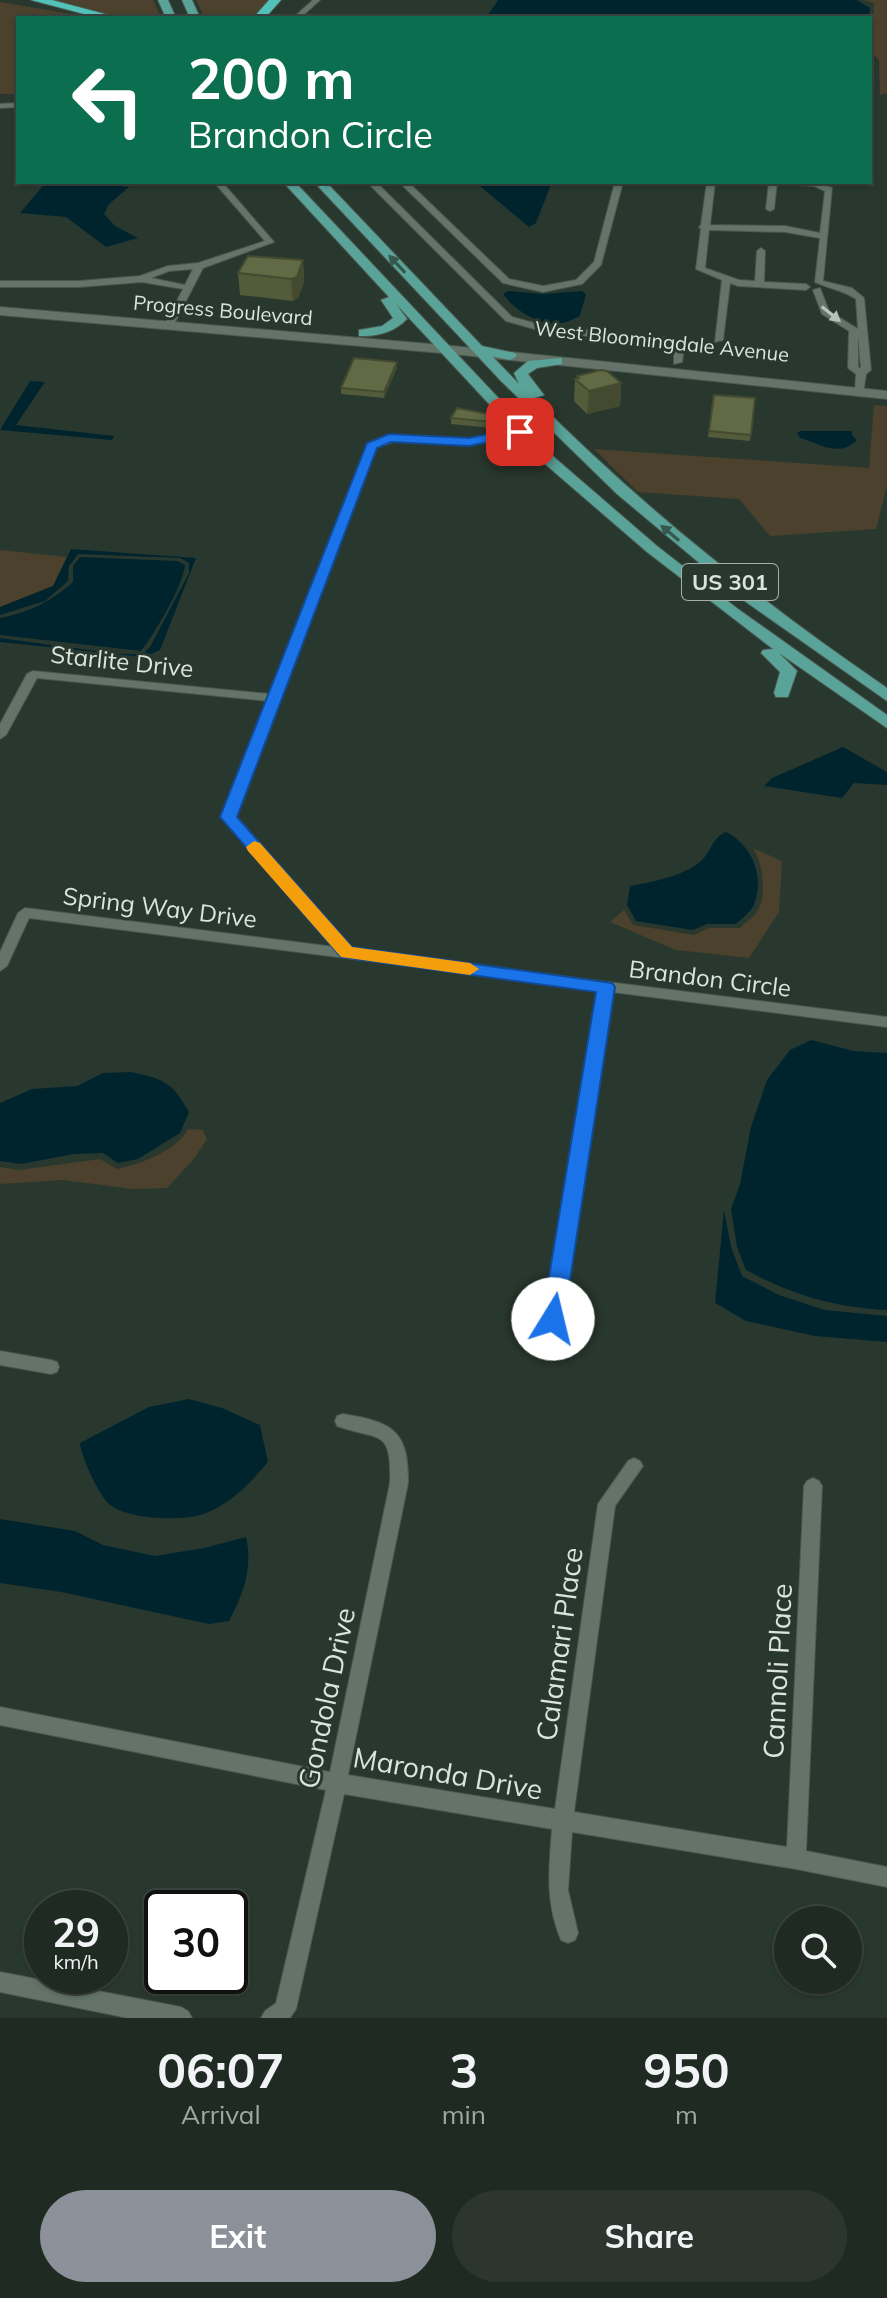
<!DOCTYPE html>
<style>
body{margin:0;font-family:Mulish,sans-serif;background:#2c362f;color:#f1f3f6;height:100vh;display:flex;flex-direction:column;font-size:30px;white-space:nowrap}
*{box-sizing:border-box;margin:0}
p{font-size:26px;color:#a1a7a5}
.icon{flex:none;width:44px;height:44px;fill:none;stroke:currentColor;stroke-width:2;stroke-linecap:round;stroke-linejoin:round}
.map{position:relative;height:2018px;overflow:hidden}
.sheet{display:flex;flex-direction:column;background:#1f2a22;flex:1}
.sheet>*{flex:none}
.top-card{position:absolute;left:16px;top:16px;width:856px;height:168px;border-radius:0px;box-shadow:0 2px 6px #0004,0 0 0 2px #3c4640;background:#0b6e4f;color:#fff;overflow:hidden}
.tools{position:absolute;left:774px;top:1906px;display:grid;gap:16px}
.tools a{display:grid;place-items:center;width:88px;height:88px;border-radius:50%;background:#1f2a22;box-shadow:0 2px 6px #0004,0 0 0 2px #3c4640;font-size:40px}
.speed{position:absolute;left:24px;top:1890px;display:flex;gap:16px;font-size:40px;font-weight:700;text-align:center}
.speed>*{display:grid;place-content:center;width:104px;height:104px;border-radius:50%;background:#1f2a22;box-shadow:0 2px 6px #0004,0 0 0 2px #3c4640;line-height:1}
.speed small{font-size:20px;font-weight:400}
.speed .limit{border:4px solid #111;border-radius:12px;background:#fff;color:#111}
.pin{position:absolute;display:grid;place-items:center;width:68px;height:68px;color:#fff;margin:-34px;border-radius:16px;box-shadow:0 4px 12px #0006}
.me{position:absolute;width:88px;margin:-44px;rotate:9deg;stroke-linejoin:round;filter:drop-shadow(0 0 6px #0008)}
.turn{display:flex;align-items:center;gap:28px;height:168px;padding:0 40px;font-size:36px}
.turn .icon{width:104px;height:104px;stroke-width:2.5}
.turn b{display:block;font-size:56px;line-height:68px}
.eta{display:flex;justify-content:space-evenly;align-items:center;height:136px;text-align:center}
.eta b{font-size:48px;font-weight:700;line-height:56px}
.action{display:flex;gap:16px;margin-top:auto;padding:16px 40px}
.action a{flex:1;height:92px;border-radius:48px;background:#8c9099;color:#fff;font-size:32px;font-weight:700;line-height:92px;text-align:center}
.action a+a{background:#2c362f;color:#f1f3f6}
.map>svg:first-child{display:block}
</style>
<div class="map">
<svg width="887" height="2018" viewBox="0 0 887 2018">
<rect width="100%" height="100%" fill="#29382e"/>
<path fill="#4c412c" d="M47,0H153L161,18H119Z
M196,0H270L255,18H205Z
M864,0H887V93L880,95L879,60L873,54L874,3Z
M0,2L95,18H18V94H0Z
M874,405L887,406V486L876,529L770,536L739,499L638,492L594,449L869,468Z
M0,550L67,557L53,586L0,607Z
M753,848L782,861L779,912L749,958L676,950L610,922L624,910L633,925L694,935L709,928H740C745,923 754,917 758,910C767,895 763,862 753,848Z
M188,1129L203,1130L207,1139L193,1160L167,1188L132,1189L63,1180L0,1184V1167L19,1170L100,1159L117,1169C140,1164 177,1151 188,1129Z"/>
<path fill="#00242e" d="M498,0H857L870,8L869,18H486Z
M46,182H93L129,187L109,204L104,214L115,226L138,238L106,247L66,217L20,213Z
M475,182H552L536,223L529,227Z
M508,291L544,294L582,291L586,294L580,316C575,318 567,323 561,323C539,326 516,311 503,294Z
M30,381L45,382L16,425L114,436L112,440L0,430Z
M800,431H852V435L857,440C839,458 820,444 800,438L797,433Z
M71,549L196,558L160,650L144,657L0,642V638L118,654H143L150,647L189,573V563L180,558L78,554L69,566L68,581L45,601L0,615V607L53,586Z
M80,557L178,561L185,565C184,584 154,635 141,651L0,635V618C30,612 50,602 73,582V566Z
M843,747L887,772V785L854,783L842,798L764,786L772,778Z
M726,832C752,845 765,876 754,905C751,912 741,919 736,924H707L693,930L636,921L627,905L630,886C652,882 685,876 702,860C712,850 712,838 726,832Z
M811,1040L854,1051L887,1053V1310C834,1307 792,1295 746,1270L737,1247L731,1209L740,1184L751,1127L767,1080L790,1050Z
M131,1072C164,1079 172,1082 189,1112L180,1133L138,1159L118,1163L103,1153L74,1154L21,1164L0,1161V1103L32,1089L77,1086L103,1073Z
M724,1210L731,1247L742,1276L779,1295L825,1310L887,1316V1342L815,1336L746,1321L715,1303Z
M189,1399L222,1408L260,1425L268,1462C250,1483 233,1502 206,1513C186,1522 127,1520 109,1504C99,1495 81,1457 80,1443L149,1407Z
M0,1519L75,1531L103,1545L155,1556L204,1548L246,1537C253,1567 244,1593 229,1621L209,1624L61,1592L0,1583Z"/>
<g fill="none" stroke-linecap="round" stroke-linejoin="round">
<g stroke="#4a564e" stroke-width="2">
<path id="minor" d="M313,0H320L300,18H293Z
M18,103V107L0,108V104Z
M214,182H222L274,242L203,268L172,328L164,326L183,289L142,282L79,287H0V281H79L140,276L168,266L198,263L265,241ZM193,269L185,285L151,278L169,271Z
M367,182H376L512,317L545,326L669,338L684,348L682,362L674,364V349L664,343L545,332L506,321Z
M399,182H408L509,279L543,286L576,280L594,262L615,182H623L601,265L582,284L543,292L503,283Z
M707,182H715L710,225L785,226L820,233L825,191L814,186L783,184L779,182H818L832,188L823,281L852,288L864,298L871,370L866,374L863,394L855,392L856,374L848,368L849,331L822,314L813,290L820,288L829,311L858,329L856,299C843,290 827,288 815,282L820,238L785,232L709,230L705,268L739,280L755,281L757,251L761,248L765,251L764,282L806,284L810,287L806,290L738,286L730,283L723,340L715,342L722,280L696,269L701,229L699,227L701,225ZM858,335L861,369L858,367Z
M769,182H777L774,209L770,211L766,209Z
M520,429L524,430V434L469,445L396,441L375,448L236,816L352,950L887,1017V1027L612,992L561,1319L559,1324L553,1326L547,1324L545,1319L599,990L29,918L7,966L0,971V952L18,913L25,908L335,947L223,817L268,701L37,678L6,735L0,739V724L27,674L33,671L270,694L367,444L395,435L469,439Z
M0,1351L51,1360L57,1362L59,1367L57,1372L51,1374L0,1365Z
M343,1414C392,1422 409,1430 408,1483L348,1775L555,1809L598,1504L628,1461L634,1458L640,1461L643,1466L615,1506L574,1812L787,1847L804,1486L807,1481L813,1478L819,1481L822,1486L806,1851L887,1867V1887L796,1869L572,1832L568,1890L578,1933L575,1940L568,1943L561,1940C545,1902 549,1869 552,1829L344,1794L296,2009L290,2018H261L265,2011L276,2003L326,1790L0,1725V1707L330,1772L390,1483C392,1427 379,1441 337,1426L335,1421L337,1416Z
M0,1972L181,2007L188,2011L192,2018H128L0,1992Z"/>
</g>
<g stroke="#4a564e" stroke-width="2">
<path id="secondary" d="M0,307L453,346L887,391V399L453,354L0,315Z"/>
</g>
<g stroke="#4a564e" stroke-width="2">
<path id="primary" d="M158,0H168L176,18H166Z
M182,0H192L200,18H190Z
M283,182H295L555,458L657,546L738,609L887,715V728L779,653L797,671L788,697H776L774,693L780,672L761,653L763,650L773,649L647,552L545,464L396,304L407,319C394,332 378,337 359,336V330L382,326L393,318L381,300L389,297Z
M314,182H326L482,346L515,353L517,356L510,360L492,356L519,384L514,373L528,361L562,358V364L537,368L528,374L544,395L534,398C642,507 760,601 887,688V701L746,602L617,494L501,381Z"/>
</g>
<g stroke="#4a564e" stroke-width="2">
<path id="motorway" d="M31,0H52L120,18H99Z
M269,0H281L265,18H253Z
M315,182H329V184L322,188Z"/>
</g>
<use href="#minor" fill="#647468" fill-rule="evenodd"/>
<use href="#secondary" fill="#647468" fill-rule="evenodd"/>
<use href="#primary" fill="#59a399" fill-rule="evenodd"/>
<use href="#motorway" fill="#52c2b9" fill-rule="evenodd"/>
</g>
<path fill="#535b3b" d="M303,260L304,282L298,298L293,301L240,295L238,273Z
M397,362V367L384,398L341,394V388Z
M577,376L621,383L620,406L587,414L574,401L575,379L577,378Z
M714,395L755,398L750,441L708,437Z
M451,418L493,421L492,428L451,424Z"/>
<path fill="#444a30" d="M303,260L304,282L298,298L293,301L291,279Z
M397,362V367L384,398V392Z
M621,383L620,406L587,414L589,391Z"/>
<path fill="#616a45" stroke="#444a30" stroke-width="2" d="M248,256L303,260L297,277L291,279L238,273Z
M354,358L397,362L384,392L341,388Z
M601,370L607,371L621,383L589,391L575,379L579,378L577,376Z
M714,395L755,398L751,435L709,431Z
M457,408L493,415L492,422L451,418Z"/>
<defs><path id="oneway-solid" d="M-6-.8H1V-3.2L6.5 0L1 3.2V.8H-6Z" transform="scale(2)"/></defs>
<g fill="#37584e">
<use href="#oneway-solid" transform="translate(397 264) rotate(-133)"/>
<use href="#oneway-solid" transform="translate(670 533) rotate(-140)"/>
</g>
<use fill="#b7c2ba" href="#oneway-solid" transform="translate(831 314) rotate(39)"/>
<path fill="#1a73e8" stroke="#114b97" stroke-width="2" d="M520,428L524,429V435L469,446L391,442L377,448L237,817L352,947L612,983L615,987L564,1319L560,1325L553,1327L546,1325L542,1319L596,992L341,957L220,817L367,443L389,434L469,438Z"/>
<path fill="#f59e0b" d="M254,841L260,843L352,947L470,963L479,969L470,975L341,957L248,851L246,847Z"/>
<g text-anchor="middle" dominant-baseline="central" stroke-width="6" stroke-linejoin="round" paint-order="stroke">
<g font-size="20" fill="#dbe4dd" stroke="#29382e">
<text transform="translate(223 310) rotate(5)">Progress Boulevard</text>
<text transform="translate(662 341) rotate(6)">West Bloomingdale Avenue</text>
</g>
<rect fill="#29382e" stroke="#a6b0a8" stroke-width="2" x="682" y="564" width="96" height="36" rx="6"/>
<g font-size="22" font-weight="bold" fill="#dbe4dd">
<text x="730" y="582">US 301</text>
</g>
<g font-size="24" fill="#dbe4dd" stroke="#29382e">
<text transform="translate(122 661) rotate(6)">Starlite Drive</text>
<text transform="translate(160 907) rotate(7)">Spring Way Drive</text>
<text transform="translate(710 978) rotate(7)">Brandon Circle</text>
</g>
<g font-size="28" fill="#dbe4dd" stroke="#29382e">
<text transform="translate(559 1644) rotate(-82)">Calamari Place</text>
<text transform="translate(777 1671) rotate(-87)">Cannoli Place</text>
<text transform="translate(326 1698) rotate(-78)">Gondola Drive</text>
<text transform="translate(448 1773) rotate(10)">Maronda Drive</text>
</g>
</g>
</svg>
<div class="tools">
<a><svg class="icon" aria-label="search" viewBox="0 0 24 24"><circle cx="10" cy="10" r="6"/><path d="M15 15l6 6"/></svg></a>
</div>
<div class="speed"><div>29<small>km/h</small></div><div class="limit">30</div></div>
<div class="pin" style="left:520px;top:432px;background:#d93025"><svg class="icon" aria-label="arrive" viewBox="0 0 24 24"><path d="M6 21V4h12l-3 4 3 4H6"/></svg></div>
<svg class="me" style="left:553px;top:1319px" viewBox="-20 -20 40 40"><circle r="19" fill="#fff"/><path d="M0-13L10 11 0 6-10 11z" fill="#1a73e8"/></svg>
<div class="top-card">
<div class="turn"><svg class="icon" aria-label="left" viewBox="0 0 24 24"><path d="M17 20v-9H6M10 6l-5 5 5 5"/></svg><div><b>200 m</b>Brandon Circle</div></div>
</div>
</div>
<section class="sheet">
<div class="eta">
<div><b>06:07</b><p>Arrival</p></div>
<div><b>3</b><p>min</p></div>
<div><b>950</b><p>m</p></div>
</div>
<div class="action"><a>Exit</a><a>Share</a></div>
</section>
